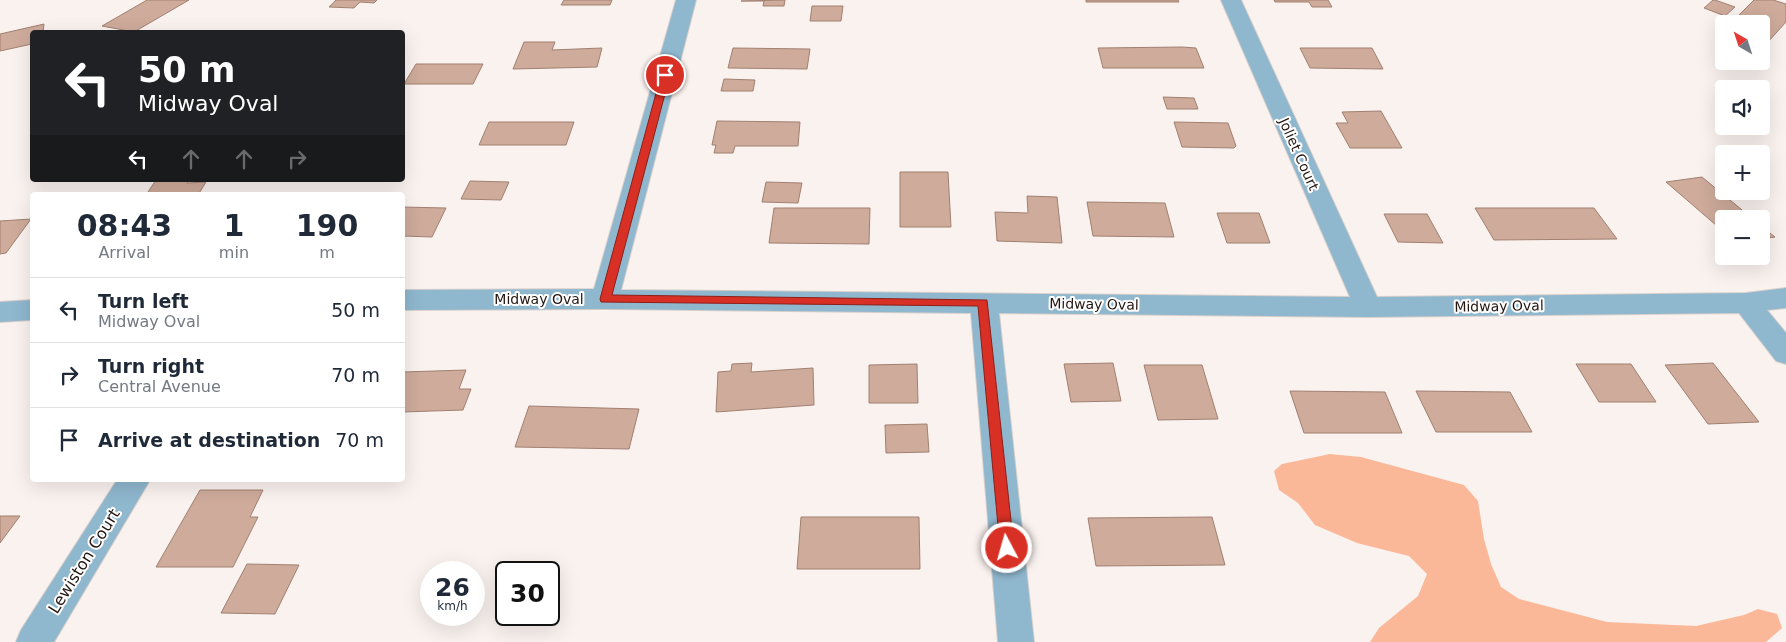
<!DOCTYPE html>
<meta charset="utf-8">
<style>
body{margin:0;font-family:"DejaVu Sans",sans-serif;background:#f6f6f7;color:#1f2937;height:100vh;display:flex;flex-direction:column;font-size:19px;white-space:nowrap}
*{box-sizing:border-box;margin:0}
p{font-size:16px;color:#747a83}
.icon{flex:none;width:28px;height:28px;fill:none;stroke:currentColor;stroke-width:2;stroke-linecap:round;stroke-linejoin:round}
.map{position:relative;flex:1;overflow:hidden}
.side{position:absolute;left:30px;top:192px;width:375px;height:290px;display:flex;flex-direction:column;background:#fff;border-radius:5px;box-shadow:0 5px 20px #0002}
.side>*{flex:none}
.top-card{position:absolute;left:30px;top:30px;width:375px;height:152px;border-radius:5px;box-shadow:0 5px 20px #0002;background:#202124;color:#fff;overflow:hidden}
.needle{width:32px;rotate:321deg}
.tools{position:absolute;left:1715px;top:15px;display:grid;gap:10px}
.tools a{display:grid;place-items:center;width:55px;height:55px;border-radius:5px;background:#fff;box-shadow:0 5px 20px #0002;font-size:25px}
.speed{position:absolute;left:420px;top:561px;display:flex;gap:10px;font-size:25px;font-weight:700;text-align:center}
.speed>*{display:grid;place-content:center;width:65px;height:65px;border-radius:50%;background:#fff;box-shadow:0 5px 20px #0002;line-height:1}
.speed small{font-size:12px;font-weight:400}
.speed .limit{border:2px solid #111;border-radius:8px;background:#fff;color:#111}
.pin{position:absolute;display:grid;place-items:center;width:42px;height:42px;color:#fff;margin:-21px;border:2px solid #fff;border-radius:50%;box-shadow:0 1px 5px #0007}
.me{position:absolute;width:55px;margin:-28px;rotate:354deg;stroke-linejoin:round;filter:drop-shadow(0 0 4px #0008)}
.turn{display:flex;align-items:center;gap:18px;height:105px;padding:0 25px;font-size:22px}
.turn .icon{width:65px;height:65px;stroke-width:2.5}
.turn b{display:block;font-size:35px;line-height:42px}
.lanes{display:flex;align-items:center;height:48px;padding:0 25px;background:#0003;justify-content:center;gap:25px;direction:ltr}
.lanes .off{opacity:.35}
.eta{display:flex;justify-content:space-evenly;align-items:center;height:85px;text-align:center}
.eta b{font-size:30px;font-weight:600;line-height:35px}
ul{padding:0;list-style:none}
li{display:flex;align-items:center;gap:15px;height:65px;padding:0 25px;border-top:1px solid #e0e1e3}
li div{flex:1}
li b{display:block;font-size:19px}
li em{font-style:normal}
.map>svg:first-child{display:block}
</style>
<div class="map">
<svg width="1786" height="642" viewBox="0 0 1786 642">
<rect width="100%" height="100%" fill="#faf2ef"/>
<path fill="#fbb899" d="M1330,454L1361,457L1464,485L1478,501L1484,539L1491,564L1501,587L1519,599L1607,622L1696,626L1744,615L1758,609L1777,614L1782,628L1766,642H1370L1379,628L1418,596L1427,574L1409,556L1357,543L1315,525L1298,503L1279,490L1274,471L1282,464Z"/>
<path fill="#ceab9b" stroke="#a18071" d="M147,0H189L134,32L102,26Z
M336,0H377L374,3L360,2L354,8L329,7Z
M564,0H612L610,5H561Z
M785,0L784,6H763L764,1H741Z
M1086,0H1178L1179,2H1086Z
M1274,0H1328L1332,7H1312L1309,2H1275Z
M1713,0H1715L1735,7L1725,16L1704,8Z
M1754,0H1773L1786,4V22L1767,43L1761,41V24H1730Z
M812,6H843L841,21H810Z
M44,24L43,32H32V44L0,51V34Z
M524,42H555L552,50L602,48L597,67L513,69Z
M1182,47L1196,48L1204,68H1103L1098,48Z
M733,48L810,49L807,69L728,68Z
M1300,48H1372L1383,69L1310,68Z
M416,64H483L473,84H404Z
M724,79L755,80L753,91H721Z
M1163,97L1194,98L1198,109H1167Z
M1381,111L1402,148H1350L1336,123H1348L1342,112Z
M717,121L800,122L798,146H735L733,153H714L716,145H712Z
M489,122H574L566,145H479Z
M1174,122L1228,123L1236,146L1234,148L1182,147Z
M900,172H948L951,227H900Z
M1702,177L1753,219H1724V232L1666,182Z
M156,180H189L187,183L206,182L198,195H146Z
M470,181L509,182L501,200L461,199Z
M766,182L802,183L798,203L762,202Z
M1027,196L1057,197L1062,243L997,241L995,212L1028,213Z
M1087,202L1165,203L1174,237L1093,236Z
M402,207L446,208L432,237L402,236Z
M774,208H870L869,244L769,243Z
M1475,208H1594L1617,239L1494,240Z
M1217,213H1259L1270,243H1227Z
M1384,214H1427L1443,243L1398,242Z
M31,219L6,253L0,254V221Z
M1761,226L1775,237L1761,239Z
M752,363L751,372L813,368L814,405L716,412L718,372L731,371L732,364Z
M1113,363L1121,401L1071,402L1064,364Z
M1713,363L1759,422L1708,424L1665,365Z
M917,364L918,403H869V365Z
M1576,364H1631L1656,402H1599Z
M1144,365H1202L1218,419L1158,420Z
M466,370L459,389H471L463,410L402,412V372Z
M1290,391L1385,392L1402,433H1304Z
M1416,391L1510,392L1532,432H1436Z
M529,406L639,409L629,449L515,447Z
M927,424L929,452L886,453L885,425Z
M200,490H263L250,517H258L233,567H156Z
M0,516H20L0,543Z
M801,517H919L920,569H797Z
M1212,517L1225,565L1096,566L1088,518Z
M247,564L299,565L275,614L221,613Z"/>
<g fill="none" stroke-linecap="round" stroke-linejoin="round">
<g stroke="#d7cfcb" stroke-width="2">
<path id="minor" d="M676,0H696L621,290L1350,297L1221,0H1241L1377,297L1746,293L1786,288V308L1767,310L1786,333V364L1776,361L1739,313L1368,317L999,313L1034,642H998L971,313L605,309L402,310V290L594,289Z
M32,300V320L0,322V302Z
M117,480H150L54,642H16L21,630Z"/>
</g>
<use href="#minor" fill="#8fb7ce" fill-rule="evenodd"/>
</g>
<path fill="#d93025" stroke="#8d1f18" d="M665,72L670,75L612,295L987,300L1014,548L1012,552L1007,554L1003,552L1000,548L978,306L601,302L600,299L661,75Z"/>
<g text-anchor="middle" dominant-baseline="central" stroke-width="4" stroke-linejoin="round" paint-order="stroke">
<g font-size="14" fill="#221610" stroke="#fff">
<text transform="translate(1299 154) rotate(66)">Joliet Court</text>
<text x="539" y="299">Midway Oval</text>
<text transform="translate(1094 304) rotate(1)">Midway Oval</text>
<text transform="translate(1499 306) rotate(-1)">Midway Oval</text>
</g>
<g font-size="16" fill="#221610" stroke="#fff">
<text transform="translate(84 561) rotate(-58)">Lewiston Court</text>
</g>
</g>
</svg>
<div class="tools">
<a><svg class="needle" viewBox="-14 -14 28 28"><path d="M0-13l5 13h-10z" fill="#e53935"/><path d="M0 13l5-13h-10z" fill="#747a83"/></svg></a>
<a><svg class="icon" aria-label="sound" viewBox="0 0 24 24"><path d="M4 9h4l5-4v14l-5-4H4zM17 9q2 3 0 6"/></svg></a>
<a>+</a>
<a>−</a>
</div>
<div class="speed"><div>26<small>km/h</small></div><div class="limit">30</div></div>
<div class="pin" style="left:665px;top:75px;background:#d93025"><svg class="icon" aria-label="arrive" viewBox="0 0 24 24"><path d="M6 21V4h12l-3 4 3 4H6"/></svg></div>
<svg class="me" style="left:1007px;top:548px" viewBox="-20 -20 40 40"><circle r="17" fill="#d93025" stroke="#fff" stroke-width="3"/><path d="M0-11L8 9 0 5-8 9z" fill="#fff"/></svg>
<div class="top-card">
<div class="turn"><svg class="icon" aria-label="left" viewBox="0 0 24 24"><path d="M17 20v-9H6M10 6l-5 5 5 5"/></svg><div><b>50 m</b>Midway Oval</div></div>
<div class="lanes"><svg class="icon" aria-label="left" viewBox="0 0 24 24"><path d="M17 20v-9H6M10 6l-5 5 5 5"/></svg><svg class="icon off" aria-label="ahead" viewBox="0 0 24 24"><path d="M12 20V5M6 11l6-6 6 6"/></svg><svg class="icon off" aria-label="ahead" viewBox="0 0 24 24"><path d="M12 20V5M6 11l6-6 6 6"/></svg><svg class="icon off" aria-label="right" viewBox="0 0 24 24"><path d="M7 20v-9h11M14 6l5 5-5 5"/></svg></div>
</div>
<section class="side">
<div class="eta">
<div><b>08:43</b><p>Arrival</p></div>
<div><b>1</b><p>min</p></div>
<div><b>190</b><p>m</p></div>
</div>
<ul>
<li><svg class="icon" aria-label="left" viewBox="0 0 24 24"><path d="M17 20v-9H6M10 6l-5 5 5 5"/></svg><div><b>Turn left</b><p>Midway Oval</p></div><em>50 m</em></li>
<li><svg class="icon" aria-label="right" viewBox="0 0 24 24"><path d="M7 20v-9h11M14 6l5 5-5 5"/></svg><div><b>Turn right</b><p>Central Avenue</p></div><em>70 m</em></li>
<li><svg class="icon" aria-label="arrive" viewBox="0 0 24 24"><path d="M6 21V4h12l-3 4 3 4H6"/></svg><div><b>Arrive at destination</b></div><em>70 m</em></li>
</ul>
</section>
</div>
